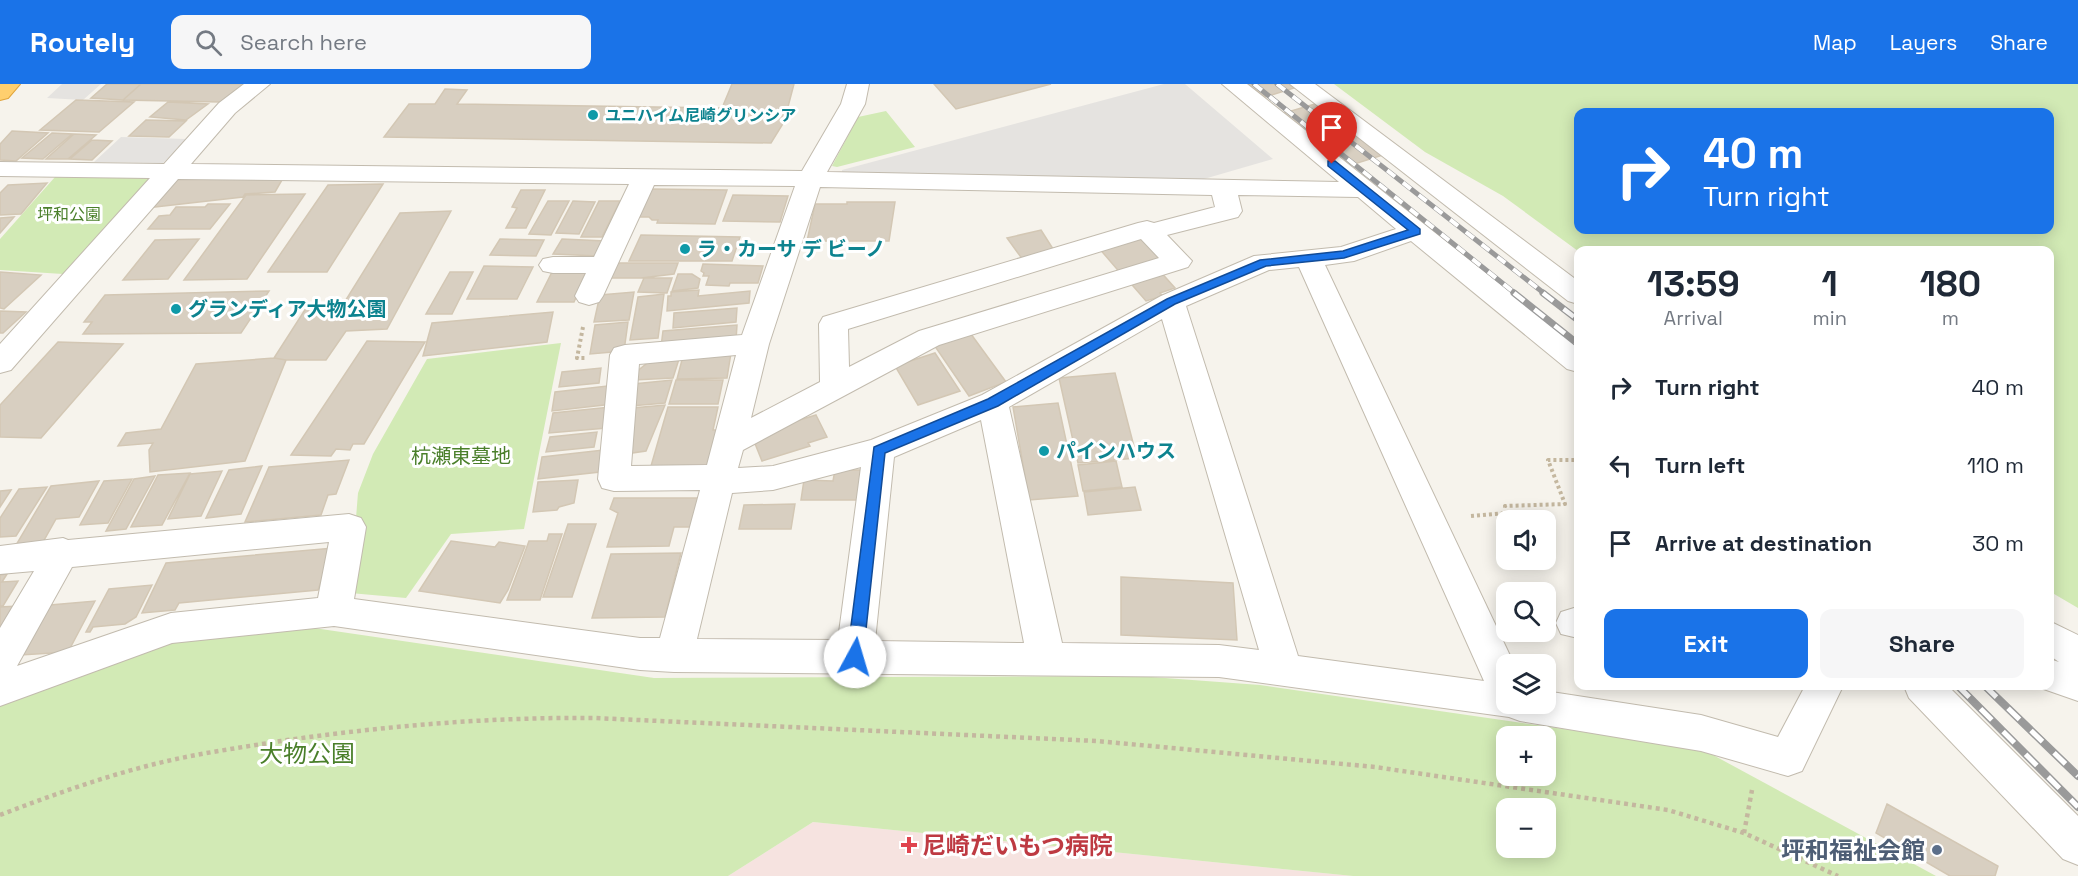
<!DOCTYPE html>
<meta charset="utf-8">
<style>
body{margin:0;font-family:"Space Grotesk","Noto Sans JP",sans-serif;background:#f6f6f7;color:#1f2937;height:100vh;display:flex;flex-direction:column;font-size:22px;white-space:nowrap}
*{box-sizing:border-box;margin:0}
p{font-size:20px;color:#747a83}
.icon{flex:none;width:33px;height:33px;fill:none;stroke:currentColor;stroke-width:2;stroke-linecap:round;stroke-linejoin:round}
.map{position:relative;flex:1;overflow:hidden}
.panel{position:absolute;left:1574px;top:162px;width:480px;height:444px;display:flex;flex-direction:column;background:#fff;border-radius:12px;box-shadow:0 3px 15px #0003}
.panel>*{flex:none}
.top-card{position:absolute;left:1574px;top:24px;width:480px;height:126px;border-radius:12px;box-shadow:0 3px 15px #0003;background:#1a73e8;color:#fff;overflow:hidden}
.buttons{position:absolute;left:1496px;top:426px;display:grid;gap:12px}
.buttons a{display:grid;place-items:center;width:60px;height:60px;border-radius:12px;background:#fff;box-shadow:0 3px 15px #0003;font-size:30px}
.pin{position:absolute;display:grid;place-items:center;width:51px;height:51px;color:#fff;margin:-62px -26px;border-radius:50% 50% 50% 0;rotate:-45deg;box-shadow:0 0 6px #0007}
.pin .icon{rotate:45deg}
.me{position:absolute;width:66px;margin:-33px;rotate:6deg;stroke-linejoin:round;filter:drop-shadow(0 0 4px #0008)}
.turn{display:flex;align-items:center;gap:21px;height:126px;padding:0 30px;font-size:27px}
.turn .icon{width:78px;height:78px;stroke-width:2.5}
.turn b{display:block;font-size:42px;line-height:51px}
.eta{display:flex;justify-content:space-evenly;align-items:center;height:102px;text-align:center}
.eta b{font-size:36px;font-weight:600;line-height:42px}
.action{display:flex;gap:12px;margin-top:auto;padding:12px 30px}
.action a{flex:1;height:69px;border-radius:12px;background:#1a73e8;color:#fff;font-size:24px;font-weight:600;line-height:69px;text-align:center}
.action a+a{background:#f6f6f7;color:#1f2937}
ul{padding:0;list-style:none}
li{display:flex;align-items:center;gap:18px;height:78px;padding:0 30px}
li div{flex:1}
li b{display:block;font-size:22px}
li em{font-style:normal}
header{display:flex;align-items:center;gap:36px;box-sizing:border-box;height:84px;padding:0 30px;background:#1a73e8;color:#fff}
header strong{font-size:28px}
nav{display:flex;gap:33px;margin-inline-start:auto;font-size:21px}
.search{width:420px;height:54px;background:#f6f6f7;display:flex;align-items:center;gap:15px;box-sizing:border-box;padding:0 21px;border-radius:12px;color:#747a83;font-size:22px}
.map>svg:first-child{display:block}
</style>
<header>
<strong>Routely</strong>
<div class="search"><svg class="icon" aria-label="search" viewBox="0 0 24 24"><circle cx="10" cy="10" r="6"/><path d="M15 15l6 6"/></svg>Search here</div>
<nav><a>Map</a><a>Layers</a><a>Share</a></nav>
</header>
<div class="map">
<svg width="2078" height="792" viewBox="0 0 2078 792">
<rect width="100%" height="100%" fill="#f6f3ec"/>
<path fill="#f6e3e0" d="M813,738L1353,792H728Z"/>
<path fill="#d2eab5" fill-rule="evenodd" d="M1334,0H2078V524L2049,507V166L1578,167L1503,112L1425,68ZM1578,28H2049V146H1578Z
M886,27L915,63L837,83L832,82L858,33Z
M145,92L149,95L63,190L0,186V155L55,93Z
M561,259L524,445L451,450L406,514L350,509L358,409L373,370L427,275Z
M314,544L654,594L1138,592L1260,601L1702,665L1936,792H1353L813,738L728,792H0V621L173,558ZM1506,652H1545V692H1506ZM1506,724H1545V764H1506Z"/>
<path fill="#e5e3e0" d="M62,0H101L83,16L47,14Z
M1164,0H1185L1273,75L1197,97L842,90V86Z
M121,53L186,55L163,79L94,78Z"/>
<path fill="#d8cfc1" stroke="#d3c7b4" stroke-width="1.5" d="M107,0H141L123,16L91,14Z
M141,0H244L220,18L123,16Z
M732,0H794L784,38L771,59L384,53L409,20H435L445,5L467,6L457,20L722,24Z
M934,0H1051L956,25Z
M1248,0H1289L1294,4L1265,13Z
M76,16L134,18L99,48L40,46Z
M168,18L208,20L186,36L150,33Z
M1318,19L1383,71L1348,82L1284,29Z
M146,36L186,37L169,53L129,52Z
M12,47L48,49L16,77L0,76V60Z
M52,49L72,50L43,75L22,74Z
M74,50L96,51L68,75H46Z
M92,56L112,57L92,76L70,75Z
M174,94L282,96L275,108L245,110L243,113L146,124Z
M47,99L21,130L0,131V109L8,101Z
M383,100L327,188H268L328,101Z
M651,105L727,106L715,140L657,139L658,136H652L649,133H639Z
M521,106H545L526,144H506L517,124L512,123Z
M305,110L247,195L184,196L246,111Z
M733,111L788,112L780,138L723,137Z
M548,117H569L551,151L529,150Z
M573,117L595,118L579,150L556,149Z
M599,117H620L602,153H581Z
M847,118H895L889,157H807L815,120H847Z
M208,120H230L210,145H148L159,132L170,131L176,123H205Z
M451,127L387,245L346,247L326,276H286L274,274L308,221L344,219L400,129Z
M14,133L0,149V134Z
M1041,146L1055,168L1023,176L1007,154Z
M1144,150L1169,177L1122,191L1098,163Z
M641,151L740,153L732,177H629Z
M199,155L168,195L123,196L155,156Z
M500,155L544,156L536,172L490,171Z
M562,155L605,157L598,172L553,170Z
M615,179H678L674,190L641,194H609Z
M703,180L763,182L758,199H730L729,202L706,201L709,192H703L704,189L701,187Z
M484,182L533,183L517,215H467Z
M1158,185L1175,204L1160,209L1163,212L1146,217L1127,195Z
M0,188L41,191L4,225L0,224Z
M450,188H473L452,230H426Z
M552,188H587L574,218H537Z
M678,190H692L700,195L698,204L672,207Z
M644,194H672L667,209L638,208Z
M699,206L698,212L750,207L749,219L667,227L668,212H671V208Z
M269,207L241,249L83,250L92,238H84L105,211Z
M634,208L629,236L594,238L600,211Z
M664,210L658,254L630,256L638,213Z
M737,224L736,238L673,244L674,229Z
M0,227L26,228L3,249H0Z
M553,228L547,258L423,272L432,239Z
M628,238L624,267L590,270L595,241Z
M737,241L736,256L661,263L663,247Z
M968,246L1006,298L969,312L932,258Z
M367,257L425,258L364,360H353L350,366L336,365L331,372L291,371Z
M58,258L123,260L41,354L0,353V321Z
M731,269L727,294L677,295L683,272Z
M935,269L960,307L918,321L895,282Z
M274,274L286,276L245,377L150,388L149,366L153,359L118,362L126,349L161,345L196,280Z
M679,275L673,294L634,296L635,289L651,276Z
M601,284L599,299L559,303L562,288Z
M1115,289L1137,374L1078,379L1059,294Z
M672,296L665,319L631,322L633,300Z
M676,296H723L718,320H669Z
M616,301L613,320L552,327L555,308Z
M1058,319L1078,412L1029,416L1013,323Z
M665,321L646,367L625,370L632,324Z
M610,323L607,344L549,349L553,329Z
M668,323H718L713,346H717L707,382H651Z
M816,331L827,353L808,359L810,362L762,377L754,357L760,348Z
M597,348L594,363L546,368L550,353Z
M603,366L600,388L538,395L542,373Z
M349,376L336,410L328,411L321,431L245,438L269,383Z
M1116,377L1122,403L1083,407L1078,381Z
M262,382L241,430L206,434L229,386Z
M835,386H862L858,416H801L804,396L833,397Z
M222,387L201,432L168,435L190,390Z
M190,389L162,441L131,443L158,391Z
M155,392L126,445L106,447L134,395Z
M132,395L108,439L80,441L104,397Z
M578,396L574,419L559,423L557,426L533,428L538,398Z
M99,397L79,433L56,435L43,458L16,461L51,402Z
M47,403L16,452L0,453V434L19,405Z
M1135,403L1141,426L1088,431L1084,408Z
M11,406L0,423V407Z
M614,414H699L691,443H674L669,462L607,463L618,429L610,425Z
M795,420L791,445H739L744,421Z
M568,440H596L572,513H543Z
M549,450H562L540,516H507L529,457H547Z
M451,457L495,463L499,458L525,462L508,506L500,519L419,507Z
M333,464L318,506L179,519L175,526L142,529L166,479Z
M681,469L665,533L592,534L611,470Z
M7,490L2,498L18,497L3,522H0V491Z
M1121,493L1233,499L1237,556L1121,551Z
M152,501L136,533L125,540L93,543L90,548H86L109,505Z
M95,517L68,568L21,571L50,521Z
M17,522L0,552V523Z
M1887,720L1998,782L1995,792H1950L1876,749Z"/>
<g fill="none" stroke-linecap="round" stroke-linejoin="round">
<g stroke="#c2bbae" stroke-width="2">
<path id="minor" d="M244,0H270L235,29L191,80L802,87L841,20L847,0H869L865,20L827,88L1339,98L1222,0H1247L1578,262V288L1567,285L1411,157L1354,177L1325,181L1514,580H1506V620H1545V607L1701,631L1778,653L1805,602H1843L1802,687L1788,692L1701,667L1520,637L1509,633L1219,593L674,588L640,586L334,542L172,559L0,622V544L34,487L0,490V462L63,454L68,456L349,430L361,434L366,443L354,515L640,554H660L700,406L614,407L602,404L598,395L610,271L614,264L625,261L742,251L795,102L654,101L603,212L599,218L589,221L579,218L575,212L586,189H553L543,187L539,181L543,175L553,173H594L629,100L178,95L11,286L0,289V260L150,94L0,92V78L164,80L219,19ZM820,103L1212,111L1215,123L1154,139L1147,137L1138,139L823,233L819,240L820,298L751,334L769,260ZM1238,111L1358,113L1396,145L1341,163L1254,172L1161,212L982,311L871,356L773,382L738,384L743,366L939,261L1188,183L1192,177L1167,151L1238,133L1242,127ZM1141,155L1159,174L919,247L849,283L848,245ZM1299,183L1484,597L1298,572L1186,222L1269,186ZM1162,235L1259,566L1219,561L1062,559L1009,323ZM736,271L707,381L631,382L639,280ZM981,336L1024,559L875,557L894,373ZM861,383L838,556L697,555L732,409L773,406ZM329,458L318,514L171,529L17,582L72,483Z
M1290,0H1315L1578,197V220L1568,217Z
M1574,524H1578V554L1561,550L1556,539L1561,528Z
M2049,537L2078,551V617L2035,602H2049V575L2059,578L2049,571Z
M1904,602H1948L2078,732V781L2063,775L1909,614Z"/>
</g>
<g stroke="#e0a43c" stroke-width="2">
<path id="highway" d="M0,0H20L8,14L0,16Z"/>
</g>
<path stroke="#c4b79f" stroke-width="4" stroke-dasharray="3 3" stroke-linecap="butt" d="M583,243L577,274H586
M1471,432L1507,429L1505,422L1565,420L1548,376H1578"/>
<path stroke="#c4b79f" stroke-width="4.5" stroke-dasharray="4 4" stroke-linecap="butt" d="M0,731C50,712 99,694 151,681C193,670 238,664 281,657C385,642 489,633 594,634L1097,657L1375,683L1668,726L1744,749L1838,792
M1744,749L1752,706"/>
<use href="#minor" fill="#fff" fill-rule="evenodd"/>
<use href="#highway" fill="#ffcf6e" fill-rule="evenodd"/>
<g stroke="#9a9a9a" stroke-width="5">
<path id="rail-far2" d="M1254,0L1516,210
M1277,0L1545,210"/>
</g>
<g stroke="#9a9a9a" stroke-width="7">
<path id="rail-far1" d="M1514,209L1578,260
M1543,209L1578,236"/>
</g>
<g stroke="#9a9a9a" stroke-width="8">
<path id="rail" d="M1958,602L2078,723
M1985,602L2078,692"/>
</g>
<use href="#rail-far2" stroke="#fff" stroke-width="4" stroke-dasharray="10" stroke-linecap="butt"/>
<use href="#rail-far1" stroke="#fff" stroke-width="4.5" stroke-dasharray="13" stroke-linecap="butt"/>
<use href="#rail" stroke="#fff" stroke-width="5" stroke-dasharray="16" stroke-linecap="butt"/>
</g>
<path fill="#1a73e8" stroke="#114b97" stroke-width="1.5" d="M1328,77H1335L1420,145V150L1344,174L1266,182L1175,220L998,322L885,369L863,573L861,578L855,580L849,578L847,573L874,363L988,315L1167,215L1260,176L1343,167L1408,146L1328,82Z"/>
<g fill="#0f9aa8" stroke="#fff" stroke-width="2">
<circle cx="593" cy="31" r="6"/>
<circle cx="685" cy="165" r="6"/>
<circle cx="176" cy="225" r="6"/>
<circle cx="1044" cy="367" r="6"/>
</g>
<path fill="#e0444e" stroke="#fff" stroke-width="2" d="M906 752h6v6h6v6h-6v6h-6v-6h-6v-6h6z"/>
<circle fill="#5c6f8a" stroke="#fff" stroke-width="2" cx="1937" cy="766" r="6"/>
<g text-anchor="middle" dominant-baseline="central" stroke-width="6" stroke-linejoin="round" paint-order="stroke">
<g font-size="16" font-weight="bold" fill="#0d838f" stroke="#fff" text-anchor="start">
<text x="605" y="31">ユニハイム尼崎グリンシア</text>
</g>
<g font-size="16" fill="#4a7f2a" stroke="#fff">
<text x="69" y="130">坪和公園</text>
</g>
<g font-size="20" font-weight="bold" fill="#0d838f" stroke="#fff" text-anchor="start">
<text x="697" y="165">ラ・カーサ デ ビーノ</text>
<text x="188" y="225">グランディア大物公園</text>
<text x="1056" y="367">パインハウス</text>
</g>
<g font-size="20" fill="#4a7f2a" stroke="#fff">
<text x="461" y="372">杭瀬東墓地</text>
</g>
<g font-size="24" fill="#4a7f2a" stroke="#fff">
<text x="307" y="669">大物公園</text>
</g>
<g font-size="24" font-weight="bold" fill="#be3a42" stroke="#fff" text-anchor="start">
<text x="922" y="761">尼崎だいもつ病院</text>
</g>
<g font-size="24" font-weight="bold" fill="#4e5e75" stroke="#fff" text-anchor="end">
<text x="1925" y="766">坪和福祉会館</text>
</g>
</g>
</svg>
<div class="buttons">
<a><svg class="icon" aria-label="sound" viewBox="0 0 24 24"><path d="M4 9h4l5-4v14l-5-4H4zM17 9q2 3 0 6"/></svg></a>
<a><svg class="icon" aria-label="search" viewBox="0 0 24 24"><circle cx="10" cy="10" r="6"/><path d="M15 15l6 6"/></svg></a>
<a><svg class="icon" aria-label="layers" viewBox="0 0 24 24"><path d="M12 4l9 5-9 5-9-5zM3 14l9 5 9-5"/></svg></a>
<a>+</a>
<a>−</a>
</div>
<div class="pin" style="left:1332px;top:80px;background:#d93025"><svg class="icon" aria-label="arrive" viewBox="0 0 24 24"><path d="M6 21V4h12l-3 4 3 4H6"/></svg></div>
<svg class="me" style="left:855px;top:573px" viewBox="-20 -20 40 40"><circle r="19" fill="#fff"/><path d="M0-13L10 11 0 6-10 11z" fill="#1a73e8"/></svg>
<div class="top-card">
<div class="turn"><svg class="icon" aria-label="right" viewBox="0 0 24 24"><path d="M7 20v-9h11M14 6l5 5-5 5"/></svg><div><b>40 m</b>Turn right</div></div>
</div>
<section class="panel">
<div class="eta">
<div><b>13:59</b><p>Arrival</p></div>
<div><b>1</b><p>min</p></div>
<div><b>180</b><p>m</p></div>
</div>
<ul>
<li><svg class="icon" aria-label="right" viewBox="0 0 24 24"><path d="M7 20v-9h11M14 6l5 5-5 5"/></svg><div><b>Turn right</b></div><em>40 m</em></li>
<li><svg class="icon" aria-label="left" viewBox="0 0 24 24"><path d="M17 20v-9H6M10 6l-5 5 5 5"/></svg><div><b>Turn left</b></div><em>110 m</em></li>
<li><svg class="icon" aria-label="arrive" viewBox="0 0 24 24"><path d="M6 21V4h12l-3 4 3 4H6"/></svg><div><b>Arrive at destination</b></div><em>30 m</em></li>
</ul>
<div class="action"><a>Exit</a><a>Share</a></div>
</section>
</div>
